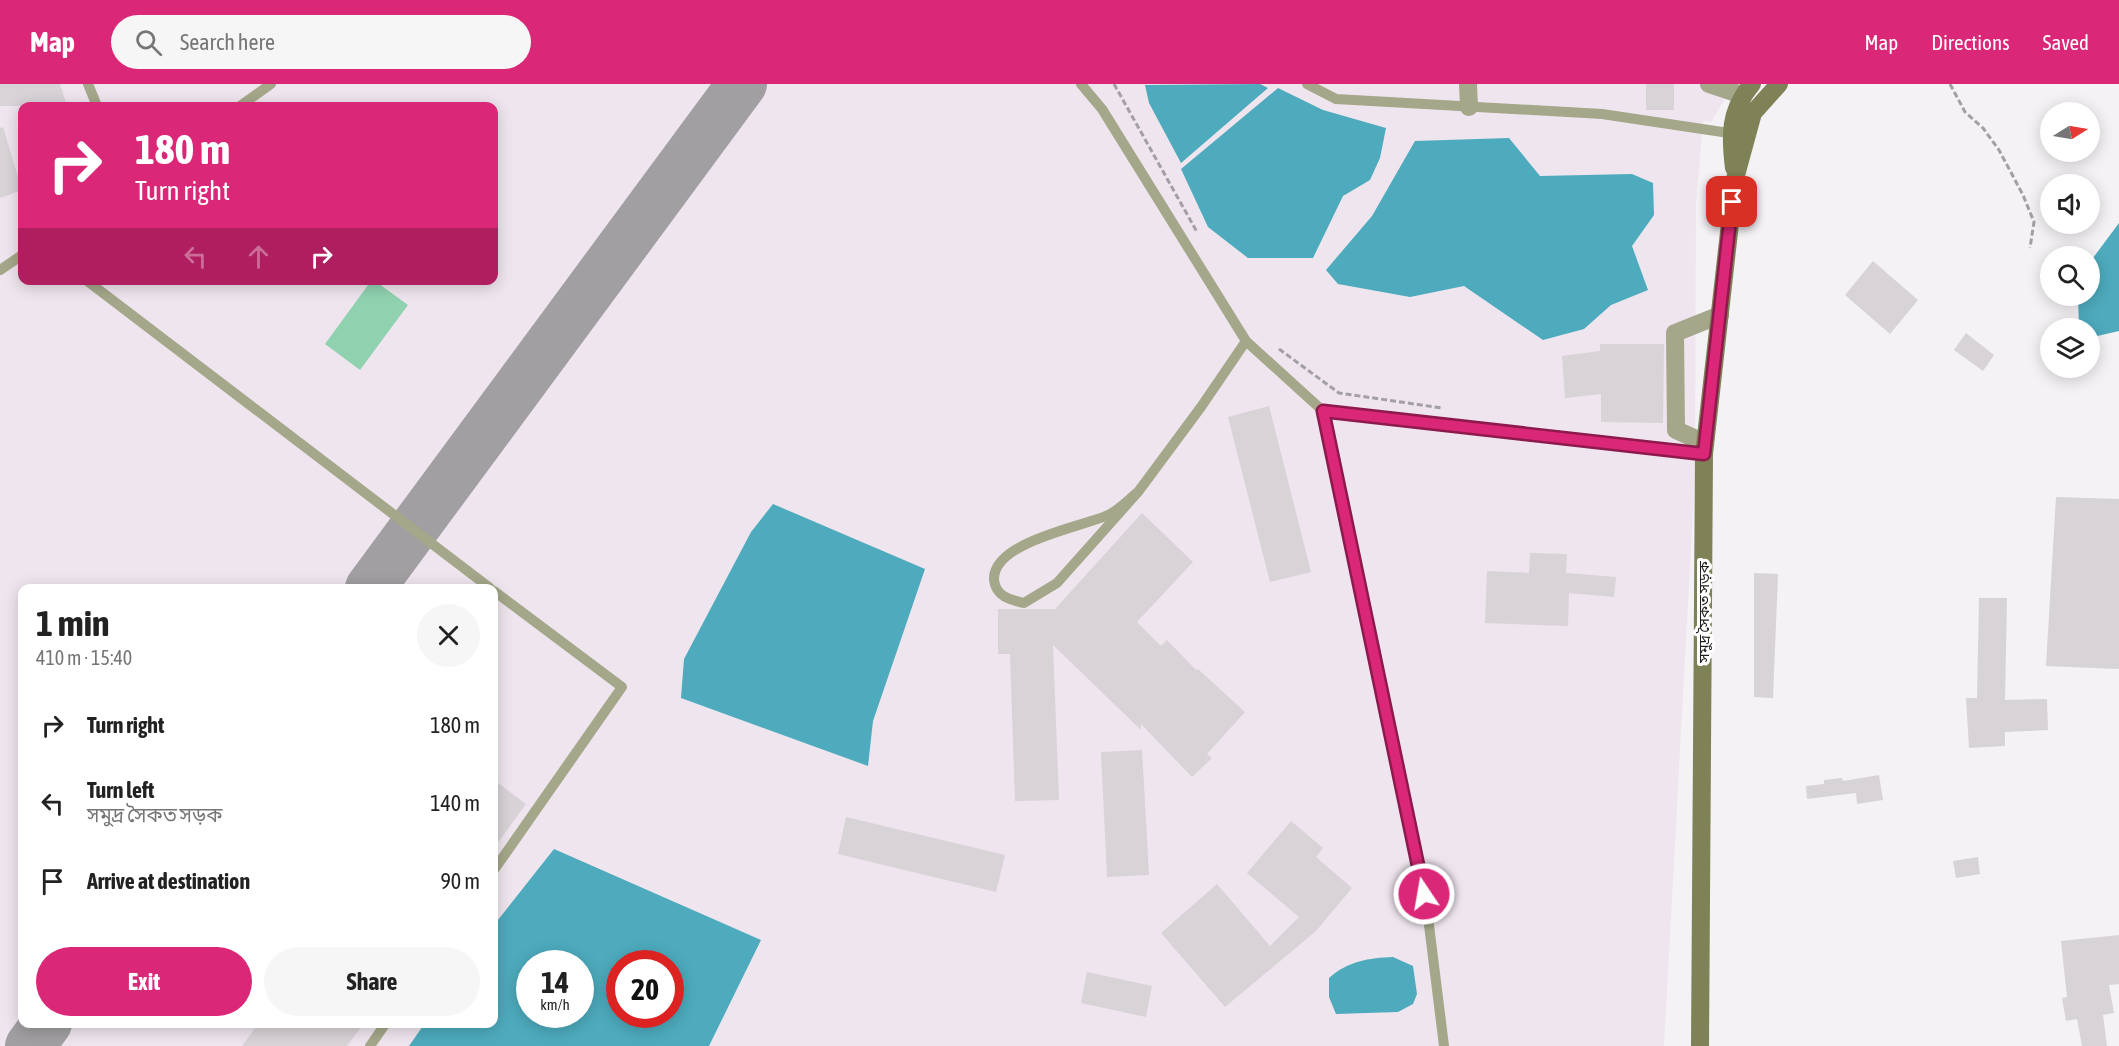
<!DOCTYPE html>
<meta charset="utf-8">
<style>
body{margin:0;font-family:"Asap Condensed","Noto Sans Bengali",sans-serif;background:#f6f6f6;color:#222;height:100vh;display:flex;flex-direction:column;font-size:22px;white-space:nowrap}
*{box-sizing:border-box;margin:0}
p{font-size:20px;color:#767676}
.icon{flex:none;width:33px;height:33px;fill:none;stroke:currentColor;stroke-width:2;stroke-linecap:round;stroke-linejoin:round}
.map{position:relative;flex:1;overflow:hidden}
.drawer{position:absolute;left:18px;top:500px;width:480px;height:444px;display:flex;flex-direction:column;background:#fff;border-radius:12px;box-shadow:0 3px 15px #0003}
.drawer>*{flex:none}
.top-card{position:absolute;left:18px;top:18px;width:480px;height:183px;border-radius:12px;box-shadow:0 3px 15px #0003;background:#db2777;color:#fff;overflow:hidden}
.needle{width:39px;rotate:79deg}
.controls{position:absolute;left:2040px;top:18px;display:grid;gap:12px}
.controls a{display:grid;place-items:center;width:60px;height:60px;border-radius:50%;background:#fff;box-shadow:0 3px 15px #0003;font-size:30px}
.speed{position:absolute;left:516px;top:866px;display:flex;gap:12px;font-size:30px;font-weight:700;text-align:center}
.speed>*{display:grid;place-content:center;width:78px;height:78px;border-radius:50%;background:#fff;box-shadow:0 3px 15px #0003;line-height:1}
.speed small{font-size:15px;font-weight:400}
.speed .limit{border:9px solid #d22;background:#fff;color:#111}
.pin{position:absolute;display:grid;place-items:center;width:51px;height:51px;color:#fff;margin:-26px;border-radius:12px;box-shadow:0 3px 9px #0006}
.me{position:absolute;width:66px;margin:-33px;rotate:348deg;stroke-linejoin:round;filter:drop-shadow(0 0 4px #0008)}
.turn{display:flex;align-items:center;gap:21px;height:126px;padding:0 18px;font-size:27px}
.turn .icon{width:78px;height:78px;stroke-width:2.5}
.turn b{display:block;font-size:42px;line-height:51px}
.lanes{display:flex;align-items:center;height:57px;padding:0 18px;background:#0003;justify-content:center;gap:30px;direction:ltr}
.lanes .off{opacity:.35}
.round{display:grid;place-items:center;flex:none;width:63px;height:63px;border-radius:32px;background:#f6f6f6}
.head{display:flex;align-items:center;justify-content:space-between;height:102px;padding:0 18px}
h1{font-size:36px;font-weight:700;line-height:45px}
.primary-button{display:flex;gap:12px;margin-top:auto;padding:12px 18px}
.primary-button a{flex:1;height:69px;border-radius:36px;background:#db2777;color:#fff;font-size:24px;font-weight:700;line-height:69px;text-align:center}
.primary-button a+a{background:#f6f6f6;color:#222}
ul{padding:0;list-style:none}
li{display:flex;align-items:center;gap:18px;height:78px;padding:0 18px}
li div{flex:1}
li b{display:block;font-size:22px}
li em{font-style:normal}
header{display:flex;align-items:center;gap:36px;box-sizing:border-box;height:84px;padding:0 30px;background:#db2777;color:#fff}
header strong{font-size:28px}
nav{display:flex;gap:33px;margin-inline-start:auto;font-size:21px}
.search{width:420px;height:54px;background:#f6f6f6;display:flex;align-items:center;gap:15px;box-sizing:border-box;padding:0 21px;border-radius:33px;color:#767676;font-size:22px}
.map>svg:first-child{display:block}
</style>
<header>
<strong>Map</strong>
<div class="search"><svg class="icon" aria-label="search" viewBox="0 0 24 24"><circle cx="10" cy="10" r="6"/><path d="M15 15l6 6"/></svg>Search here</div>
<nav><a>Map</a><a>Directions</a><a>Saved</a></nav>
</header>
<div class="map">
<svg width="2119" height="962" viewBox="0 0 2119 962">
<rect width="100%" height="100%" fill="#f5f2f5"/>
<path fill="#efe5ee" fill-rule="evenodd" d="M0,0H1734L1711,38L1703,37L1696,120L1695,391L1664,962H0ZM22,22H494V196H22ZM22,504H494V939H22ZM530,879H580V930H530ZM620,879H670V930H620Z"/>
<path fill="#90d2b0" d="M371,197H375L408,221L360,286L325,260Z"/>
<path fill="#4dabbd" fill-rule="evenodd" d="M1260,0L1268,4L1181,79L1149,19L1145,1Z
M1278,4L1323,26L1386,44L1380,74L1370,96L1343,112L1313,174H1248L1208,143L1181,85Z
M1509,54L1540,92L1632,90L1653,99L1654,131L1632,162L1648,206L1611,221L1584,245L1543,256L1464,202L1410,213L1338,200L1326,186L1372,132L1415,57Z
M2119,139V247L2093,253L2090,251V244H2079L2078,212H2090V178Z
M773,420L925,485L873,637L868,682L681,614L684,575L751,448Z
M554,765L761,856L709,962H409L425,939H494V841ZM530,879H580V930H530ZM620,879H670V930H620Z
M1393,873L1413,882L1417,910L1413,920L1398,928L1336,930L1329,913V894C1348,877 1369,874 1393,873Z"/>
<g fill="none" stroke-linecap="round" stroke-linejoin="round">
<path stroke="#a19fa1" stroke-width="50" d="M370,504L742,0
M30,962L47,939"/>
</g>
<path fill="#d7d3d6" d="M0,0H60L67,22H0Z
M1646,0H1674V26H1646Z
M3,43L22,106L0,114V44Z
M1873,177L1918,216L1890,250L1845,211Z
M1966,249L1994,271L1983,287L1954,266Z
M1600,260H1664L1663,339L1601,338V310L1565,314L1562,272L1600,267Z
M1269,322L1311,488L1270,498L1228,333Z
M2056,413L2119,415V585L2046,582Z
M1142,429L1193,478L1137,538L1161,562L1167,556L1196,586L1198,585L1245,628L1207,670L1212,674L1192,693L1141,640V646L1053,561L1059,716L1015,717L1010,570H998V525H1055Z
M1530,469L1567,470L1566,489L1616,493L1614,513L1569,509L1568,542L1485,539L1487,487L1529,489Z
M1754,489L1778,490L1773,614L1754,613Z
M1979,514H2007L2005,616L2047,615L2048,646L2005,648V662L1969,664L1966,614H1977Z
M1142,666L1149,791L1107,793L1101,668Z
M1879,691L1883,716L1857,720L1856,709L1807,715L1806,702L1824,700V696L1842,694L1843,697Z
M494,696L526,720L494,764Z
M846,733L1005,771L996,808L838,770Z
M1291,737L1323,764L1316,773L1352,804L1316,847L1225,923L1161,849L1217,800L1270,862L1299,833L1247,789Z
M1978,773L1980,790L1956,794L1953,777Z
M2119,851V900L2109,901L2114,929L2103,931L2107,962H2082L2077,935L2066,937L2062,914L2067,913L2061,857Z
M1087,888L1152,902L1146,933L1081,919Z
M259,939H364L347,962H242Z"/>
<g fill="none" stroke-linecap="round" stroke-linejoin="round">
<path stroke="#a2a0a2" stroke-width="3" stroke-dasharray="6 3" stroke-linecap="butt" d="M1114,0L1197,148
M1950,0L1965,28L1983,44L1999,66L2023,111L2034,138L2030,164
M1279,265L1339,309L1442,324"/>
<path stroke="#a4a789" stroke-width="10" d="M88,0L97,22
M1081,0L1102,25L1246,257L1323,327L1428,833L1444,962
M1307,0L1336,15L1602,30L1729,49
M240,22L271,0
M0,186L22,171
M86,196L490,504
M1323,327L1704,370
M1138,408C1129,415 1119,426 1108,431C1082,443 992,458 994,496C996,513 1011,516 1024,519L1057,499L1138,408L1201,323L1246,257
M494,507L622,603L494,786
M370,962L386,939"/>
<path stroke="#a4a789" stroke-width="18" d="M1468,0L1469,23
M1709,0L1742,11
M1705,359L1676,346L1675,249L1720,231"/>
<path stroke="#7f8156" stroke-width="18" d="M1734,84C1730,52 1729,27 1752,0
M1700,962L1704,370L1735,95L1753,29L1779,0"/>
</g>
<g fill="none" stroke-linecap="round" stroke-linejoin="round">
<g stroke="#8e194d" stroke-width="15">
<path id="route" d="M1424,810L1323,327L1704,370L1732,118"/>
</g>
<use href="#route" stroke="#db2777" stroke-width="10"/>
</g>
<g text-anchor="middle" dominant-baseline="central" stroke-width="6" stroke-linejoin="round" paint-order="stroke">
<g font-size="15" fill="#1e1d1e" stroke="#fff">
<text transform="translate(1703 528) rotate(-90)">সমুদ্র সৈকত সড়ক</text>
</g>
</g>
</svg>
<div class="controls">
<a><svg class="needle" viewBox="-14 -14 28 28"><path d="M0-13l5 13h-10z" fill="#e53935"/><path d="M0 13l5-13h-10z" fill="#767676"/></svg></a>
<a><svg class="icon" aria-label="sound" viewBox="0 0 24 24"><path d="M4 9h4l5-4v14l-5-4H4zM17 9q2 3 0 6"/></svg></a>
<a><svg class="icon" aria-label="search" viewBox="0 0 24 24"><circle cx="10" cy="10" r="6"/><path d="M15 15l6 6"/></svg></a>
<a><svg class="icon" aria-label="layers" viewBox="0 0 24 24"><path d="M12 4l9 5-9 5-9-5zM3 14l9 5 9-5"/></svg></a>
</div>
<div class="speed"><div>14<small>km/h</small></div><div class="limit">20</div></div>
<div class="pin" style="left:1732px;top:118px;background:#d93025"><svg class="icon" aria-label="arrive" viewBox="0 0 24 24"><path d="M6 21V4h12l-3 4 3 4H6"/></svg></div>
<svg class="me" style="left:1424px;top:810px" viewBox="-20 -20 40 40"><circle r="17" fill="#db2777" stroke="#fff" stroke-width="3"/><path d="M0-11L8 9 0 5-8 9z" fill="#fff"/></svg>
<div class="top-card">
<div class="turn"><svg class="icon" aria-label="right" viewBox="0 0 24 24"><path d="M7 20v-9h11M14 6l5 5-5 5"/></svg><div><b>180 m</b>Turn right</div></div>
<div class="lanes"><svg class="icon off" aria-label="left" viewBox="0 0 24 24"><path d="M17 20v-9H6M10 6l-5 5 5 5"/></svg><svg class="icon off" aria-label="ahead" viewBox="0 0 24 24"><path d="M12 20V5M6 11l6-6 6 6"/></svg><svg class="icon" aria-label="right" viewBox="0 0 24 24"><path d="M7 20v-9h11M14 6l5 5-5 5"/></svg></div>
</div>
<section class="drawer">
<div class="head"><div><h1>1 min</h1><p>410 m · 15:40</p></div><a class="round"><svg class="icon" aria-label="close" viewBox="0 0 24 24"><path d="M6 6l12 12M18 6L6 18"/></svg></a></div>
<ul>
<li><svg class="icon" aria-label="right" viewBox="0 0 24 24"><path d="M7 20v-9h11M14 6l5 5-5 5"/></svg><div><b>Turn right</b></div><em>180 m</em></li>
<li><svg class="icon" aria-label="left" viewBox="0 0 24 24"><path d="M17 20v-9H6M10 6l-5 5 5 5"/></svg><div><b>Turn left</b><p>সমুদ্র সৈকত সড়ক</p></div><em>140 m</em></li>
<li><svg class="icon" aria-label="arrive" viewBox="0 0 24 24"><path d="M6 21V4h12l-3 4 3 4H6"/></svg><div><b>Arrive at destination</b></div><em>90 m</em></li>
</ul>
<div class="primary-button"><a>Exit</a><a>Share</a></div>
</section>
</div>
